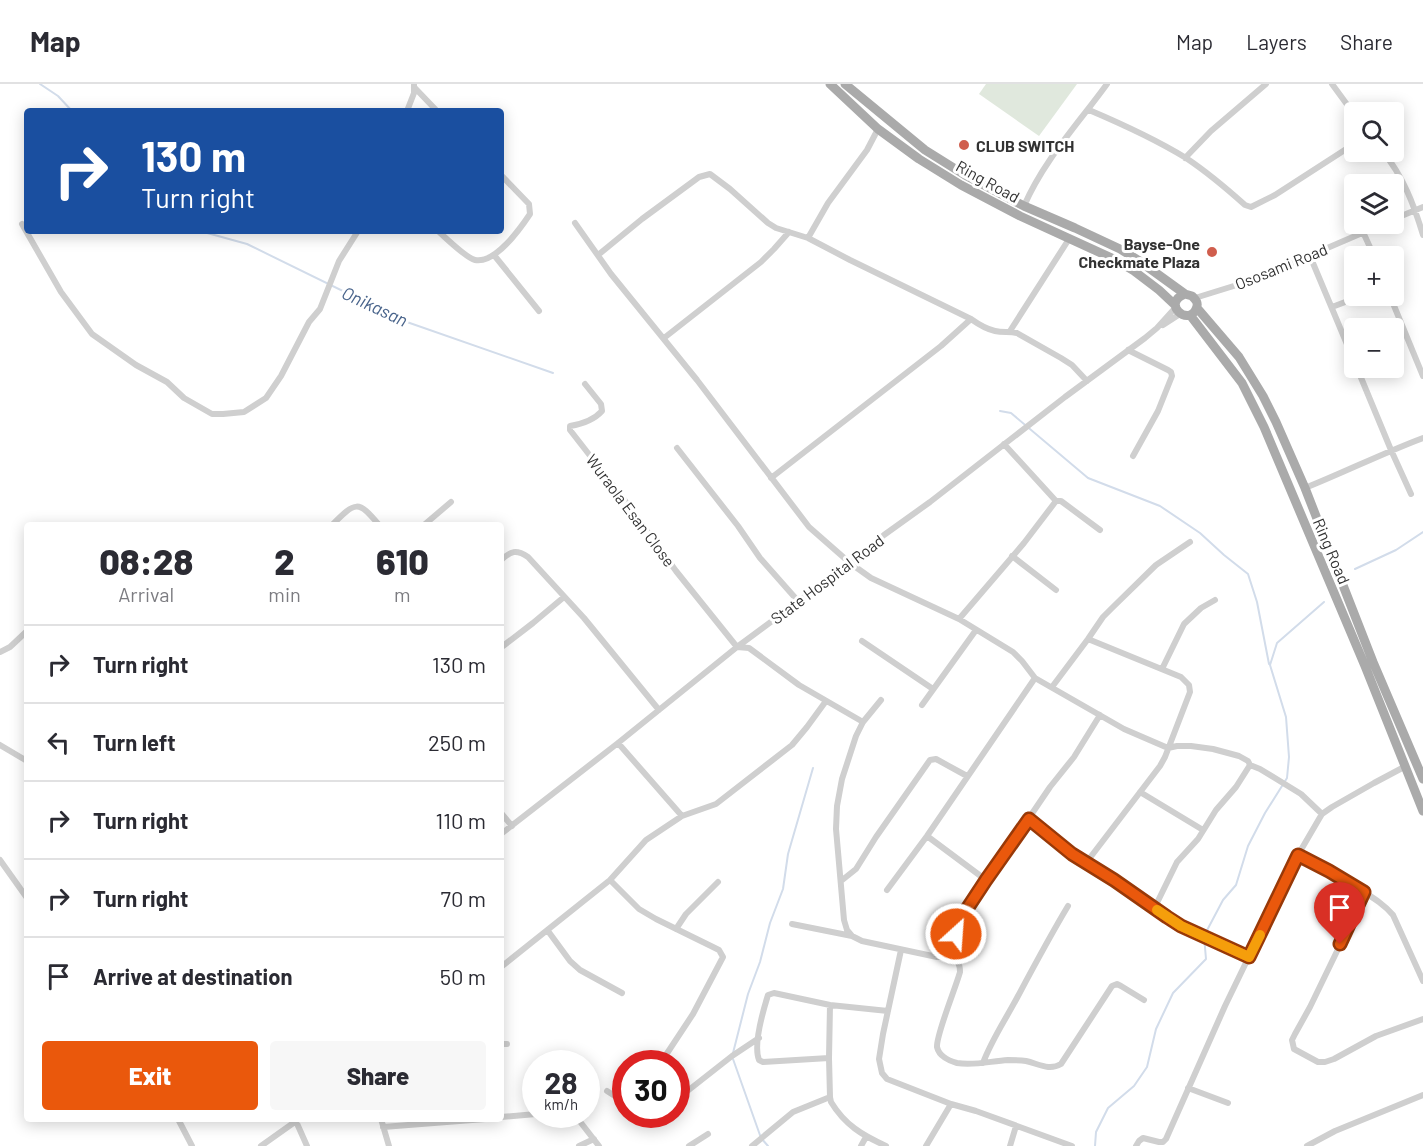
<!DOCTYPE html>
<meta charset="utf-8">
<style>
body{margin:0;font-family:Barlow,sans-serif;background:#f7f7f7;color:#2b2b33;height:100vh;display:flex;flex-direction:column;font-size:22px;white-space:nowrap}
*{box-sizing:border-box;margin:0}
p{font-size:20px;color:#7c7c81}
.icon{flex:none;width:33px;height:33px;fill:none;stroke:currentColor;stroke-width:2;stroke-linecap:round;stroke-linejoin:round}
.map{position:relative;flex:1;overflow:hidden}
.panel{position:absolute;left:24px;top:438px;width:480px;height:600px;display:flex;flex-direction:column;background:#fff;border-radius:6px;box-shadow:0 3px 15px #0003}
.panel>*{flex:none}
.banner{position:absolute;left:24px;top:24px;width:480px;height:126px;border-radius:6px;box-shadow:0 3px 15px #0003;background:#1a4fa0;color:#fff;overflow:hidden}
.buttons{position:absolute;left:1344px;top:18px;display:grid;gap:12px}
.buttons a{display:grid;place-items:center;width:60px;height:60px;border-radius:6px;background:#fff;box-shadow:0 3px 15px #0003;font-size:30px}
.speed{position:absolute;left:522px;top:966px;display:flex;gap:12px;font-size:30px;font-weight:700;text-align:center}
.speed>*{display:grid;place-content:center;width:78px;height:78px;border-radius:50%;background:#fff;box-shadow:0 3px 15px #0003;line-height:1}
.speed small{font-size:15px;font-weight:400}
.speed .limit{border:9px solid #d22;background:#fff;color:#111}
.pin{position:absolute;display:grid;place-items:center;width:51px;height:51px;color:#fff;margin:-62px -26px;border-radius:50% 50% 50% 0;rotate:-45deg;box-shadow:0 0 6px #0007}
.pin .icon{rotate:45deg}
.me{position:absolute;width:66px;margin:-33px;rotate:26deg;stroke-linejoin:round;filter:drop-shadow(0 0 4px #0008)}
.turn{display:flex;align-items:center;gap:21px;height:126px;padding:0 18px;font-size:27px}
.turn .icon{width:78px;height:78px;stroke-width:2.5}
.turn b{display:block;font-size:42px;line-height:51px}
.eta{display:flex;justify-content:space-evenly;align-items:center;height:102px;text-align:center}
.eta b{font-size:36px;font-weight:800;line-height:42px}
.cta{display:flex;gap:12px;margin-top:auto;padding:12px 18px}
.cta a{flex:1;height:69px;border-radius:6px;background:#ea580c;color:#fff;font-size:24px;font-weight:800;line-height:69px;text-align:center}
.cta a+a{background:#f7f7f7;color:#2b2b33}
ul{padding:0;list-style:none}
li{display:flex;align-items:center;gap:18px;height:78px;padding:0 18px;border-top:2px solid #e1e1e2}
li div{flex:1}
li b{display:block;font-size:22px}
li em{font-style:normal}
header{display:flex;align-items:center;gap:36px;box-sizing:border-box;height:84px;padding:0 30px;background:#fff;border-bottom:2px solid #e1e1e2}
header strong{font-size:28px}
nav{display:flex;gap:33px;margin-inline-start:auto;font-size:21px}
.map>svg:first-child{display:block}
</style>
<header>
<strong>Map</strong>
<nav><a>Map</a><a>Layers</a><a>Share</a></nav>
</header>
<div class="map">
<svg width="1423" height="1062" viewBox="0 0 1423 1062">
<rect width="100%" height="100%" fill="#fff"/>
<path fill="#e0e8dd" d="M986,0H1077L1039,52L979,10Z"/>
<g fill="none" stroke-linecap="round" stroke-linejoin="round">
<path stroke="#d2dcea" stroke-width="2" d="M40,0L58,12L72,27
M200,147L247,160L404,237L553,289
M1000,327L1011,329L1088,394L1160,422L1200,449L1224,471L1248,490L1257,518L1269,580
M1355,485L1396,466L1423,448
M733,969L748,910L760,878L770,839L783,805L788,770L813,684
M733,975L761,1054L768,1062
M1095,1062L1096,1048L1108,1024L1134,1002L1147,983L1156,945L1173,909L1206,875L1204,852L1223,816L1236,801L1248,762L1265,729L1287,694L1289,673L1286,633L1270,581L1277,559L1324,518"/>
<path stroke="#cfcfcf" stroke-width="6" d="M1332,0L1354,30
M414,3L437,27
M1089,26C1122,40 1155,55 1186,74C1207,88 1226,104 1245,121L1251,123L1275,111L1354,60
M407,27L414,9V1
M1383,68C1403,92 1414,121 1423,151
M1185,74L1211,47L1266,0
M1024,122C1044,76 1078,40 1107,0
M1394,135L1423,123
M575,139L611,190L697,296L809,443L850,479L871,494L959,535L1013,568L1022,577L1035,594L1124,645L1168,664L1177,662H1191L1213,665L1239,672L1248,677L1250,681L1260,685L1301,710L1322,730
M22,140L61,208L92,250L136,281L167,298L184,314L212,330H223L244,328L266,314L281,292L309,238L320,225L339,177L358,147
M438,147C445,153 466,174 475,176C495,180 520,145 530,130L529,120L501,91
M1363,148L1374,172
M808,154L828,119L867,66L878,45
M494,171L539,227
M598,171L642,135L695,96L699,93L710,90L730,105L768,139L776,144L808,154L850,176L971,235C978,240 986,245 995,247C1003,249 1009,247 1017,249L1061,274L1072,281L1087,297
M1310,172L1354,277
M1390,212L1423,292
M1195,214L1253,196L1383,140
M1332,223L1361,212
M1163,241L1180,230
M1010,247L1069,155
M664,254L761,178L774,165L789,148
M1128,266L1168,286L1171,288L1172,292L1158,327L1133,372
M1357,284L1391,366L1411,410
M585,300L601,320L602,327C594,336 582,340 570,342V346L623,414L676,487L737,563L749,564L799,601L863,638
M1004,360L1056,417H1061L1100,446
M677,364L738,442L760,474L798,517
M771,394L941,262L971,235
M1305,404C1345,388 1383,369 1423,354
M332,441C356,417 358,416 379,441
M424,441L451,418
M1012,472L1056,506
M501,476C511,467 516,465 528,473L584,534L659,626
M959,535L1024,459L1056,417
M862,557L933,605
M503,562L533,539L564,513
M0,568L10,563L27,547
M1162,585L1184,540L1201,524L1215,516
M1052,603L1088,555L1103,533L1112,524L1156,481L1190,458
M881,616L863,638L856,652L842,695L837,722L836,745L844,836L847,846L852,852L862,857L937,873H943L949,870
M922,621L976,546
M1100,631L1074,673L1050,703L961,834L949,870C956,877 960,877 960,888C956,903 936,951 937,963C939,972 949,977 957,979C974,982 991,977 1008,976C1014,976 1020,976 1026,977C1039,980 1049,987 1061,980L1112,902L1117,900L1121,902L1144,916
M618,659L682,732
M0,661L27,677
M1140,708L1203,746
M501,729L512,742
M1029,735L1072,769L1167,833L1181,842L1249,873
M501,750L618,659L737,563L850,479L884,451L930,418L1065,313L1145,254L1157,244L1176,223
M927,752L986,796
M1298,771C1317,782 1337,792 1356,803C1370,812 1383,819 1393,831L1423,897
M0,776L27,814
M1086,779L1160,682L1165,673L1190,608L1189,601L1181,593L1088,555
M610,796L639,825L656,835L713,863L719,866L723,873L693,930L660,980
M841,797L856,785L876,753L930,676L936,675L967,692
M887,806L927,752L1035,594
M1364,808L1356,828L1310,923L1295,950L1292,956L1294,965L1318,978H1325L1334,975L1376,952L1423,935
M1154,825L1177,778L1198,755L1216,726L1236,703L1250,681
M792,840L852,852
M676,845L686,830L718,798
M548,847L570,877L580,886L622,909
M901,866L883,950L879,975L882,989L887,995L951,1020L976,1027L1072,1062
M501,883L610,796L646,756L682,732L716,720L792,661L807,643L826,617
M830,921L829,974L830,1013L831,1018C845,1041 862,1051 886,1062
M501,960H507
M829,974L763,978L759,976C753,961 763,927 768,911L774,909L830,921L888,927
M983,979C992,955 1006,935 1018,912C1034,882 1050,852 1068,822
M1188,1004L1228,1019
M607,1007L618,1014L626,1016
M676,1016L732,972L759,954
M572,1030L578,1035L599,1062
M501,1033L536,1030
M178,1035L192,1062
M295,1035L307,1062
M381,1035L389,1062
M383,1043L485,1035
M261,1062L299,1035
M579,1062L594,1055
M689,1062L708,1050
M752,1062L793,1028L830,1013
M861,1062L866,1053
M926,1062L951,1020
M1010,1062L1016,1042
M1136,1062L1139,1057L1143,1054L1159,1058H1163L1166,1055L1225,922L1298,771L1319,735L1322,730L1332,723L1374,699L1406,682
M1307,1062L1335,1047L1423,1011"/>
<path stroke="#aaa" stroke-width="9" d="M830,0L878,45L919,75L961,101L1020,132L1114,175L1134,187L1159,206L1175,221
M845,0L925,66L965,91L1024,122L1075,144L1120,165L1138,176L1185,210L1192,212C1196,216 1199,219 1196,225C1188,243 1161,219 1185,210
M1197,224L1239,273L1263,312L1276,338L1305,404L1373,578L1423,695
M1190,231L1242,299L1264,343L1365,582L1423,727"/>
</g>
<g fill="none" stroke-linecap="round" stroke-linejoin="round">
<g stroke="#983908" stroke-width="15">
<path id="route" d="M956,850L961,834L986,796L1029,735L1072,770L1114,796L1167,833L1181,842L1249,873L1298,771L1329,787L1364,808L1340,860"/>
</g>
<use href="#route" stroke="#ea580c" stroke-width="10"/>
<path stroke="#f59e0b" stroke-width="10" d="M1157,826L1181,842L1249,873L1260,851"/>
</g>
<g fill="#d05e4d" stroke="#fff" stroke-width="2">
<circle cx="964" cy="61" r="6"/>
<circle cx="1212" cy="168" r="6"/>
</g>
<g text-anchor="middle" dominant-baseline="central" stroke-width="6" stroke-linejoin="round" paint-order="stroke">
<g font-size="16" font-weight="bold" fill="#323232" stroke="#fff" text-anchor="start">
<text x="976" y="61">CLUB SWITCH</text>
<text x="1200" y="159" text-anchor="end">Bayse-One<tspan x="1200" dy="18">Checkmate Plaza</tspan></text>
</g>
<g font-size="16" fill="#323232" stroke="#fff">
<text transform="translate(988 97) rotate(29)">Ring Road</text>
<text transform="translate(1281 182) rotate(-22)">Ososami Road</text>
<text transform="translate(631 426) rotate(53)">Wuraola Esan Close</text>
<text transform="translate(1332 467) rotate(67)">Ring Road</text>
<text transform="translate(827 495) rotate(-37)">State Hospital Road</text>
</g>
<g font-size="18" font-style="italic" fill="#49648b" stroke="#fff">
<text transform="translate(375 222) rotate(25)">Onikasan</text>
</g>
</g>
</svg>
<div class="buttons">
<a><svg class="icon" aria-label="search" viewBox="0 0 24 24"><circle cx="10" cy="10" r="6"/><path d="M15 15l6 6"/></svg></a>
<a><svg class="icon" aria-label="layers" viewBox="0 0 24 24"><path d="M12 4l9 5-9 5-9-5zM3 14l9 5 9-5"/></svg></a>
<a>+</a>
<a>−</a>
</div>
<div class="speed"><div>28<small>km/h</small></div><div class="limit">30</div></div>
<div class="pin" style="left:1340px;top:860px;background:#d93025"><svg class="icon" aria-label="arrive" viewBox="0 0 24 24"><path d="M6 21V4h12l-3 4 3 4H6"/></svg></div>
<svg class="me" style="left:956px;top:850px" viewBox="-20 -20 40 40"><circle r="17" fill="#ea580c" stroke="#fff" stroke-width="3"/><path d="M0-11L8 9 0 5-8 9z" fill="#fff"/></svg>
<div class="banner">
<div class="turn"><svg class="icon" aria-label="right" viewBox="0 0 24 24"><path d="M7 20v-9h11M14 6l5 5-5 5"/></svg><div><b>130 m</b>Turn right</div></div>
</div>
<section class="panel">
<div class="eta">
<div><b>08:28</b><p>Arrival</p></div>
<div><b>2</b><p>min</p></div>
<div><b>610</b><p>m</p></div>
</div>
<ul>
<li><svg class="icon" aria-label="right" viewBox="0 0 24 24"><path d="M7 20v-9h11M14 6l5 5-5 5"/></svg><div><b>Turn right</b></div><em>130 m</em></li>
<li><svg class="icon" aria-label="left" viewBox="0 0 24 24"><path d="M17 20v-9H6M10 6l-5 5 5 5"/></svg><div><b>Turn left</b></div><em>250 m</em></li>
<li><svg class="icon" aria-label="right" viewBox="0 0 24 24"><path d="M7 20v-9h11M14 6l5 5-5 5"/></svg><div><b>Turn right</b></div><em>110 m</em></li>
<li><svg class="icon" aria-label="right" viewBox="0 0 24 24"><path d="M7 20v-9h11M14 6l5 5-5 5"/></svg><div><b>Turn right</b></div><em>70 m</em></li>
<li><svg class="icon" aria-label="arrive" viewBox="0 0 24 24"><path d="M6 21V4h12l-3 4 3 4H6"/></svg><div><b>Arrive at destination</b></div><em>50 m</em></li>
</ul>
<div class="cta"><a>Exit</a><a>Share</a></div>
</section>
</div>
